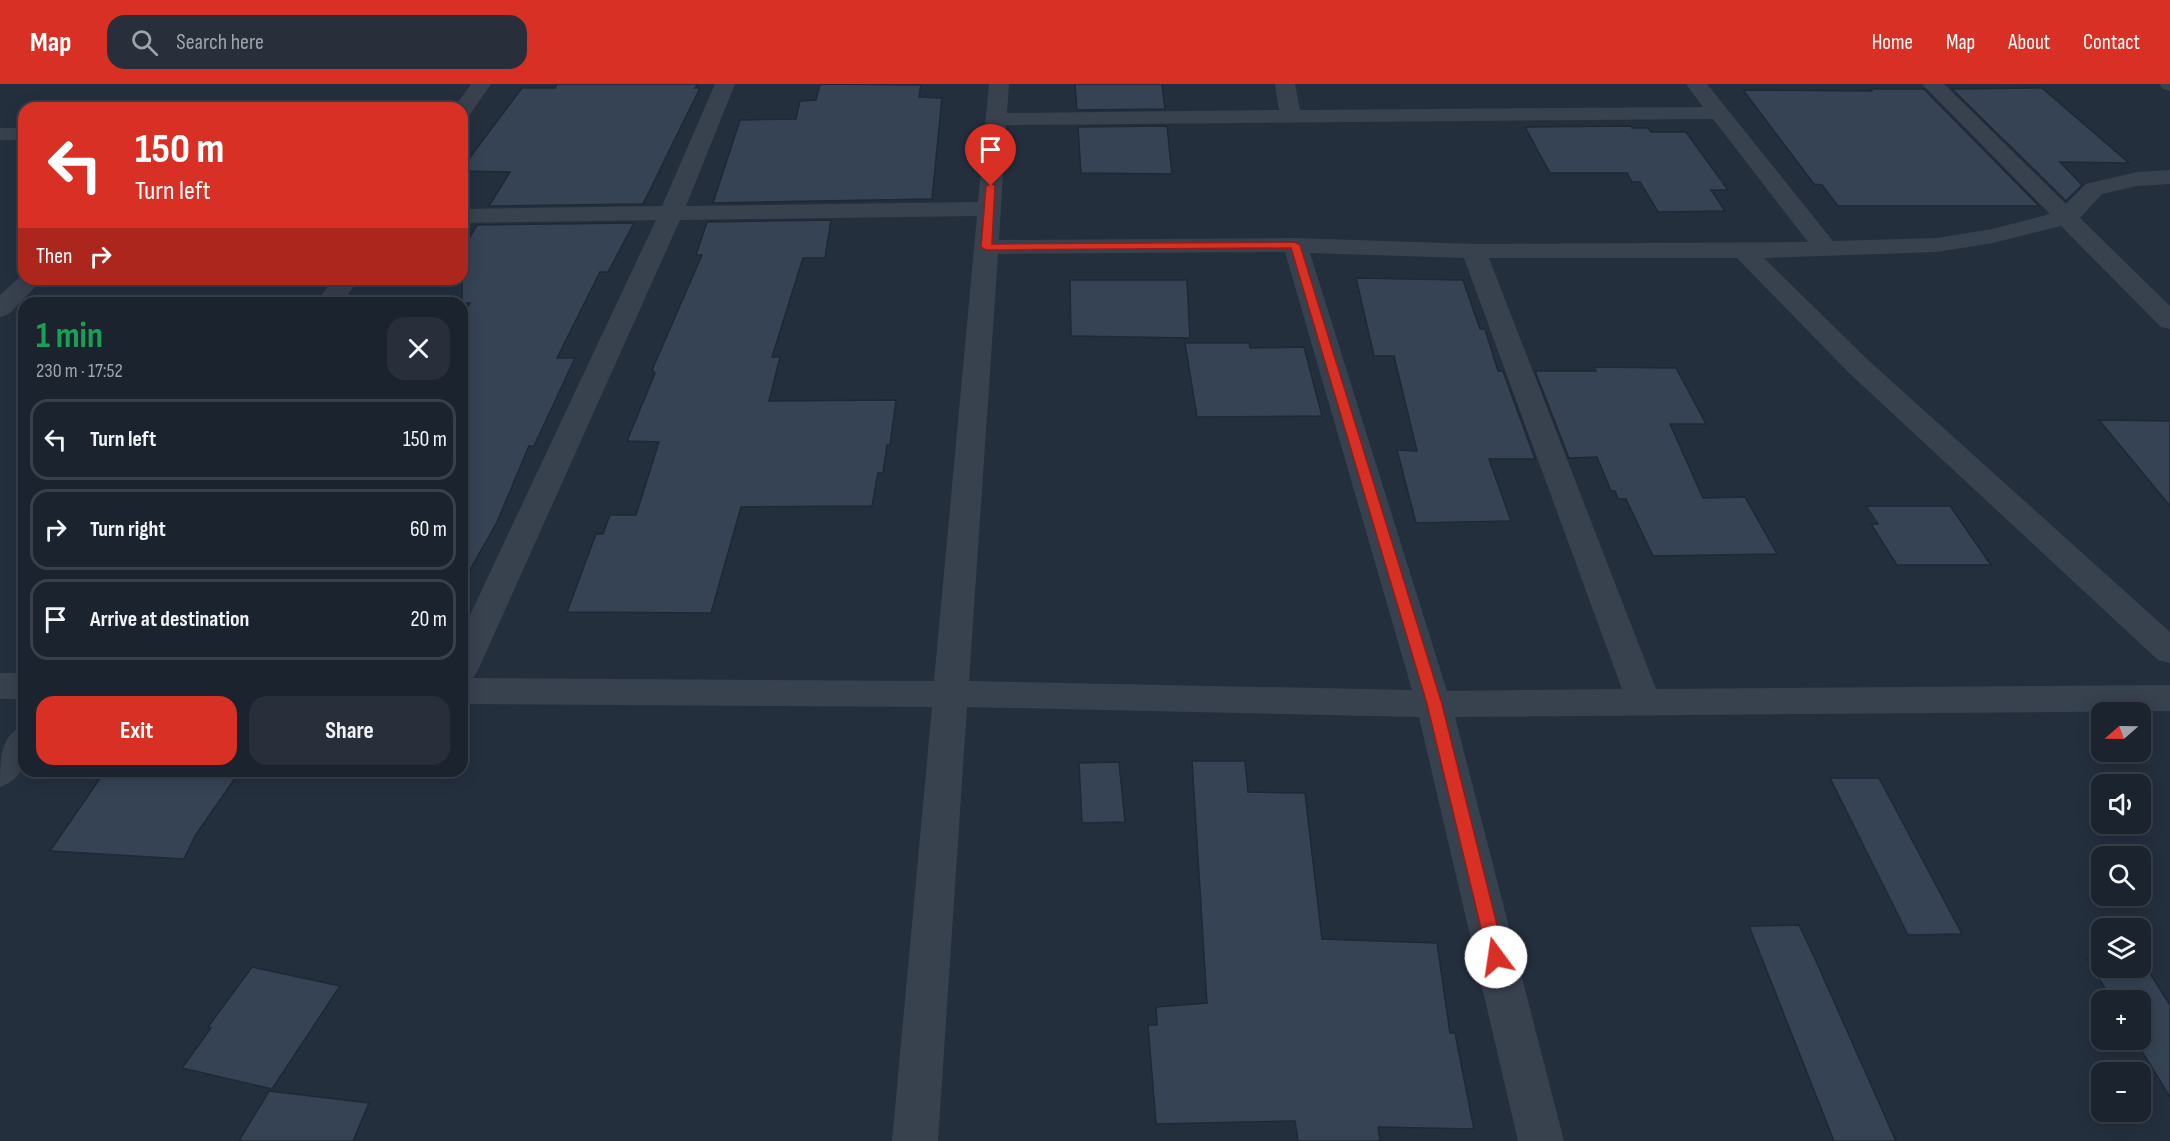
<!DOCTYPE html>
<meta charset="utf-8">
<style>
body{margin:0;font-family:"Sofia Sans Condensed",sans-serif;background:#282f3a;color:#f1f3f6;height:100vh;display:flex;flex-direction:column;font-size:22px;white-space:nowrap}
*{box-sizing:border-box;margin:0}
p{font-size:20px;color:#a0a4aa}
.icon{flex:none;width:33px;height:33px;fill:none;stroke:currentColor;stroke-width:2;stroke-linecap:round;stroke-linejoin:round}
.map{position:relative;flex:1;overflow:hidden}
.details{position:absolute;left:18px;top:213px;width:450px;height:480px;display:flex;flex-direction:column;background:#1b232e;border-radius:18px;box-shadow:0 3px 15px #0003,0 0 0 2px #39404a}
.details>*{flex:none}
.banner{position:absolute;left:18px;top:18px;width:450px;height:183px;border-radius:18px;box-shadow:0 3px 15px #0003,0 0 0 2px #39404a;background:#d93025;color:#fff;overflow:hidden}
.needle{width:39px;rotate:250deg}
.controls{position:absolute;left:2091px;top:618px;display:grid;gap:12px}
.controls a{display:grid;place-items:center;width:60px;height:60px;border-radius:12px;background:#1b232e;box-shadow:0 3px 15px #0003,0 0 0 2px #39404a;font-size:30px}
.pin{position:absolute;display:grid;place-items:center;width:51px;height:51px;color:#fff;margin:-62px -26px;border-radius:50% 50% 50% 0;rotate:-45deg;box-shadow:0 0 6px #0007}
.pin .icon{rotate:45deg}
.me{position:absolute;width:66px;margin:-33px;rotate:346deg;stroke-linejoin:round;filter:drop-shadow(0 0 4px #0008)}
.turn{display:flex;align-items:center;gap:21px;height:126px;padding:0 18px;font-size:27px}
.turn .icon{width:78px;height:78px;stroke-width:2.5}
.turn b{display:block;font-size:42px;line-height:51px}
.then{display:flex;align-items:center;height:57px;padding:0 18px;background:#0003;gap:12px;font-size:22px}
.round{display:grid;place-items:center;flex:none;width:63px;height:63px;border-radius:18px;background:#282f3a}
.overview{display:flex;align-items:center;justify-content:space-between;height:102px;padding:0 18px}
h1{font-size:36px;font-weight:700;line-height:45px;color:#1e9e55}
.primary-button{display:flex;gap:12px;margin-top:auto;padding:12px 18px}
.primary-button a{flex:1;height:69px;border-radius:18px;background:#d93025;color:#fff;font-size:24px;font-weight:700;line-height:69px;text-align:center}
.primary-button a+a{background:#282f3a;color:#f1f3f6}
ul{padding:0;list-style:none}
li{display:flex;align-items:center;gap:18px;height:81px;margin:0 12px 9px;padding:0 6px;border:3px solid #39404a;border-radius:18px}
li div{flex:1}
li b{display:block;font-size:22px}
li em{font-style:normal}
header{display:flex;align-items:center;gap:36px;box-sizing:border-box;height:84px;padding:0 30px;background:#d93025;color:#fff}
header strong{font-size:28px}
nav{display:flex;gap:33px;margin-inline-start:auto;font-size:21px}
.search{width:420px;height:54px;background:#282f3a;display:flex;align-items:center;gap:15px;box-sizing:border-box;padding:0 21px;border-radius:18px;color:#a0a4aa;font-size:22px}
.map>svg:first-child{display:block}
</style>
<header>
<strong>Map</strong>
<div class="search"><svg class="icon" aria-label="search" viewBox="0 0 24 24"><circle cx="10" cy="10" r="6"/><path d="M15 15l6 6"/></svg>Search here</div>
<nav><a>Home</a><a>Map</a><a>About</a><a>Contact</a></nav>
</header>
<div class="map">
<svg width="2170" height="1057" viewBox="0 0 2170 1057">
<rect width="100%" height="100%" fill="#242f3e"/>
<path fill="#364354" stroke="#1f2835" stroke-width="1.5" d="M557,0H698L695,4H700L643,120L489,122L510,88L462,87V84L522,4H555Z
M820,0L921,1L919,13L942,14L932,115L713,119L740,36L796,35L800,17L816,16Z
M1075,0H1162L1165,25L1077,26Z
M2042,4L2129,79L2060,78L2082,101L2066,117L1952,5Z
M1871,5H1924L2039,122H1838L1822,101L1814,100L1743,6L1872,7Z
M1167,42L1172,90L1081,89L1078,43Z
M1631,42L1632,44H1648L1651,48H1686L1728,106H1711L1725,127L1658,128L1640,98H1632L1627,89H1550L1525,43Z
M831,136L825,174H803L772,273H780L769,317L896,316L890,361H887L883,389H878L872,422L741,423L711,529L567,528L596,450H603L610,431H636L659,358L627,357L655,289L652,286L702,171H696L707,138Z
M634,139L608,188H600L557,274H575L534,362H529L497,438L462,500V232L470,219H462V167L477,141Z
M1356,194L1463,196L1480,245H1485L1498,287H1503L1535,375H1489L1511,437L1416,439L1397,366L1417,367L1394,272H1374Z
M1070,196H1187L1190,254L1071,252Z
M1185,259H1249L1250,264L1304,263L1322,332L1197,333Z
M1594,283L1676,284L1706,340H1670L1703,414L1745,413L1777,470L1653,472L1626,415H1618L1615,407H1611L1597,373L1569,374L1535,287H1596Z
M2099,336L2170,337V422Z
M1866,422H1950L1991,481H1897L1871,440H1878Z
M1192,677H1245L1248,708L1305,709L1322,855L1437,859L1450,949H1455L1474,1045L1378,1043L1380,1057H1298L1295,1037L1156,1040L1148,941H1157L1156,923L1207,919Z
M1119,678L1125,738L1082,739L1079,679Z
M105,687H204L238,690L195,752L184,775L50,767Z
M1830,694H1879L1962,850L1908,851Z
M1799,841L1816,877L1896,1057H1834L1749,842Z
M2087,875H2102V884H2140L2141,875L2170,921V1013L2135,956H2140V916H2112Z
M252,883L340,902L272,1005L182,984L211,944L208,943Z
M269,1007L369,1019L353,1057H239Z"/>
<g fill="none" stroke-linecap="round" stroke-linejoin="round">
<path fill="#38414e" fill-rule="evenodd" d="M471,0H491L469,32L462,34V24H454Z
M715,0H735L686,122L978,118L989,0H1009L1007,29L1279,26L1275,0H1295L1300,26L1703,23L1686,0H1707L1833,157L1937,154L1992,145L2050,130L1922,0H1944L2066,120L2086,100L2137,88L2170,86V100L2137,102L2102,110L2080,134L2170,222V245L2161,243L2061,142L1993,159L1937,168L1764,174L1868,276L2170,548V579L2158,576L1848,288L1737,174H1489L1656,605L2170,601V627L1455,633L1564,1057H1518L1419,633L967,623L938,1057H892L932,623L462,620V548L656,136L462,139V125L662,122ZM1713,35L1808,158L1474,160L1295,154L999,156L1006,41ZM977,132L934,597L471,594L474,593L479,584L680,136ZM1285,168L1412,606L969,597L998,170ZM1310,169L1464,174L1622,605L1447,607Z
M2159,0H2170V7L2163,5Z
M0,44H24V56H0Z
M24,189V195H43L9,230L0,233V211Z
M333,195H359L342,219H316Z
M0,589H24V615H0Z
M24,641C24,668 31,692 0,703C0,676 0,651 24,641Z"/>
</g>
<path fill="#d93025" stroke="#8d1f18" stroke-width="1.5" d="M991,99L995,102L992,160L1295,158L1300,161L1442,620L1505,873L1502,878L1496,880L1490,878L1488,873L1427,620L1291,164L986,166L981,163L986,102Z"/>
</svg>
<div class="controls">
<a><svg class="needle" viewBox="-14 -14 28 28"><path d="M0-13l5 13h-10z" fill="#e53935"/><path d="M0 13l5-13h-10z" fill="#a0a4aa"/></svg></a>
<a><svg class="icon" aria-label="sound" viewBox="0 0 24 24"><path d="M4 9h4l5-4v14l-5-4H4zM17 9q2 3 0 6"/></svg></a>
<a><svg class="icon" aria-label="search" viewBox="0 0 24 24"><circle cx="10" cy="10" r="6"/><path d="M15 15l6 6"/></svg></a>
<a><svg class="icon" aria-label="layers" viewBox="0 0 24 24"><path d="M12 4l9 5-9 5-9-5zM3 14l9 5 9-5"/></svg></a>
<a>+</a>
<a>−</a>
</div>
<div class="pin" style="left:991px;top:102px;background:#d93025"><svg class="icon" aria-label="arrive" viewBox="0 0 24 24"><path d="M6 21V4h12l-3 4 3 4H6"/></svg></div>
<svg class="me" style="left:1496px;top:873px" viewBox="-20 -20 40 40"><circle r="19" fill="#fff"/><path d="M0-13L10 11 0 6-10 11z" fill="#d93025"/></svg>
<div class="banner">
<div class="turn"><svg class="icon" aria-label="left" viewBox="0 0 24 24"><path d="M17 20v-9H6M10 6l-5 5 5 5"/></svg><div><b>150 m</b>Turn left</div></div>
<div class="then">Then<svg class="icon" aria-label="right" viewBox="0 0 24 24"><path d="M7 20v-9h11M14 6l5 5-5 5"/></svg></div>
</div>
<section class="details">
<div class="overview"><div><h1>1 min</h1><p>230 m · 17:52</p></div><a class="round"><svg class="icon" aria-label="close" viewBox="0 0 24 24"><path d="M6 6l12 12M18 6L6 18"/></svg></a></div>
<ul>
<li><svg class="icon" aria-label="left" viewBox="0 0 24 24"><path d="M17 20v-9H6M10 6l-5 5 5 5"/></svg><div><b>Turn left</b></div><em>150 m</em></li>
<li><svg class="icon" aria-label="right" viewBox="0 0 24 24"><path d="M7 20v-9h11M14 6l5 5-5 5"/></svg><div><b>Turn right</b></div><em>60 m</em></li>
<li><svg class="icon" aria-label="arrive" viewBox="0 0 24 24"><path d="M6 21V4h12l-3 4 3 4H6"/></svg><div><b>Arrive at destination</b></div><em>20 m</em></li>
</ul>
<div class="primary-button"><a>Exit</a><a>Share</a></div>
</section>
</div>
